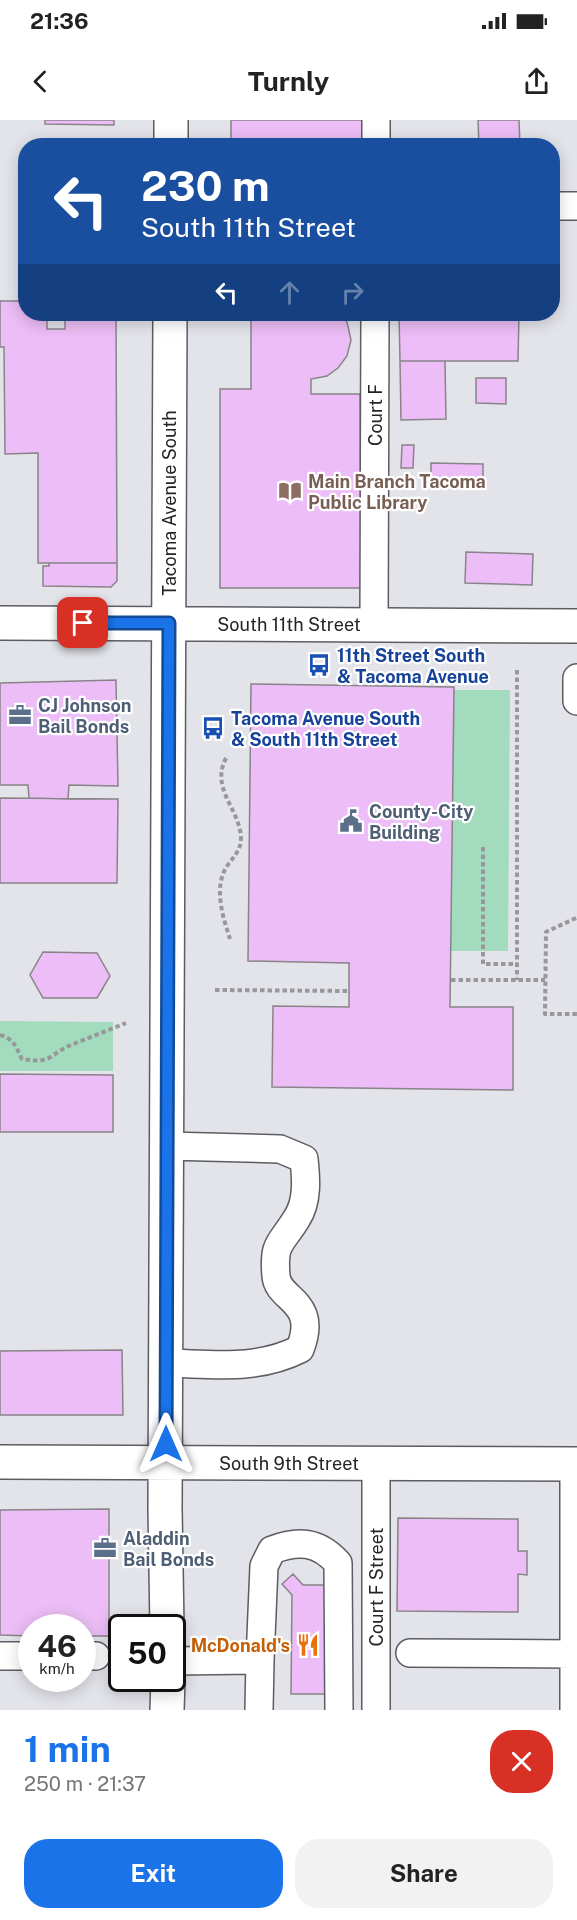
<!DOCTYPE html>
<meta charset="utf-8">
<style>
body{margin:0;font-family:"Public Sans",sans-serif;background:#f2f2f2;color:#222;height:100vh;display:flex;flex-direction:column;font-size:22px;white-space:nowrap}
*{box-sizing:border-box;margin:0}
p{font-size:20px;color:#767676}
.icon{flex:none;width:33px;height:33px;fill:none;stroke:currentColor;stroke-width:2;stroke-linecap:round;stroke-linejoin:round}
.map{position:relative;height:1590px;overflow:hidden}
.side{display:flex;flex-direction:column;background:#fff;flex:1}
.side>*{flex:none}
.guide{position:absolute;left:18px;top:18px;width:542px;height:183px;border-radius:24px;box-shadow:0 3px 15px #0003;background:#1a4fa0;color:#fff;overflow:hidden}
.speed{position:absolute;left:18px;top:1494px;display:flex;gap:12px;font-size:30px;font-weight:700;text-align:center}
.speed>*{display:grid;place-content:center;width:78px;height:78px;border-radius:50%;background:#fff;box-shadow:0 3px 15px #0003;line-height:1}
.speed small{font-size:15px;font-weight:400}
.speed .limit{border:3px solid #111;border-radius:9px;background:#fff;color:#111}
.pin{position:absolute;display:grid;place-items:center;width:51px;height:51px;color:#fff;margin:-26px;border-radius:12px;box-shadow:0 3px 9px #0006}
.me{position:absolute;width:66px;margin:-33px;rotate:0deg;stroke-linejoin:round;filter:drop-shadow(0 0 4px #0008)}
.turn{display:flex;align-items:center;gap:21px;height:126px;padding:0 24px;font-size:27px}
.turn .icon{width:78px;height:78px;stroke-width:2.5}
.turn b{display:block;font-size:42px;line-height:51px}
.lanes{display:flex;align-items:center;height:57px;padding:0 24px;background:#0003;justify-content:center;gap:30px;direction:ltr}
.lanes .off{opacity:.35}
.round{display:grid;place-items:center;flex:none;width:63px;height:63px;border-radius:24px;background:#f2f2f2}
.headline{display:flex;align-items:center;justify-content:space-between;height:102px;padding:0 24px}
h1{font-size:36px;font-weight:700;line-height:45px;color:#1a73e8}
.button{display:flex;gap:12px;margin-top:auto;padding:12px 24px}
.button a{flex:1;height:69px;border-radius:24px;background:#1a73e8;color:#fff;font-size:24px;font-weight:700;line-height:69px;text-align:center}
.button a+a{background:#f2f2f2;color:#222}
.status{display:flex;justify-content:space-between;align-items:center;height:42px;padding:0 30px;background:#fff;direction:ltr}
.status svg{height:16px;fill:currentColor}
header{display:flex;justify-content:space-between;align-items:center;height:78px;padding:0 24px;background:#fff;font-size:27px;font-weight:700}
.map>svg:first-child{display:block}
</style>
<div class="status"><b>21:36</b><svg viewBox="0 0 49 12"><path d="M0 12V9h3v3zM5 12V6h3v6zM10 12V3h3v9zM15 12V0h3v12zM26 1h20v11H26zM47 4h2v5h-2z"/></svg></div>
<header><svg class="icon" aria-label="back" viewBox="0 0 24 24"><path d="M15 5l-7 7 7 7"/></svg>Turnly<svg class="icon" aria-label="share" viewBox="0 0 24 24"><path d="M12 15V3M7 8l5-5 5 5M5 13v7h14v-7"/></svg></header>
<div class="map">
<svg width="577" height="1590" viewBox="0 0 577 1590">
<rect width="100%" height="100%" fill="#e3e4ea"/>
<path fill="#a2dbbd" d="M453,570H510L508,831H451Z
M0,901L113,902V951H0Z"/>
<path fill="#ecbdf6" stroke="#888488" stroke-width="1.5" d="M45,0H114V5L45,4Z
M231,0H369V26H231Z
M478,0H519L520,26H479Z
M0,181H26V194H47V209H65V194H116L117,443H38V333L5,334L4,227H0Z
M251,194H342L347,202L351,220L347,236L338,248L327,256L311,259V274H360L361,468H220V269H251Z
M399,194H519L518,241H400Z
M400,241H445L446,299L401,300Z
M476,258H506V284L476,283Z
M402,325H414L413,348H401Z
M431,343L483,344V364L431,363Z
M466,432L533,434L532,465L465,463Z
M49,443H117V461L111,467L43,466V446H49Z
M116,560L118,666L69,665L68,679L29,678L28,665H0V563Z
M251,564L454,567L450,887H513V970L272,967L273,886L349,887V843L248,841Z
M0,678L118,679L117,763H0Z
M43,832L97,833L110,856L97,878H43L30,855Z
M0,954L113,955V1012H0Z
M122,1230L123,1295H0V1231Z
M109,1389V1516H82V1508H32V1516L0,1515V1390Z
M398,1398L518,1399V1431H527V1455L518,1454V1492L397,1491Z
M293,1454L303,1465H326L325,1574H291L292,1475L282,1464Z"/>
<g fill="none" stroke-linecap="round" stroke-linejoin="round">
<g stroke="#5c5d62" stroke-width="30">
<path id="minor" d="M376,26V0
M552,86H577
M374,505L375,194
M577,581V558
M166,1243C214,1244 256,1251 300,1229C319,1180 278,1181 276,1156C273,1121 281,1125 297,1098C308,1081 306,1058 304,1039L280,1029L167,1026
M376,1343V1590
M410,1533L574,1534
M0,1536H32
M82,1536H96
M260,1540L264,1446L272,1430C298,1420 318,1421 338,1443L339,1590
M172,1541L260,1540L259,1590
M574,1590V1344"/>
</g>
<g stroke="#5c5d62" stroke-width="36">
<path id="major" d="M171,26V0
M0,503L577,506
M0,1342L577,1344
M167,1508L165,1388L170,194
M167,1590L168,1558"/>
</g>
<path stroke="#97979c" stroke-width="4" stroke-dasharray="4.5 3" stroke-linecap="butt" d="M517,550V860
M226,638C210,669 240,689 241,718C241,731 233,737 227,746C213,768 223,797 230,819
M483,727V844H517
M576,798L546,812L545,894H577
M451,860H545
M215,870L349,871
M0,915C14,919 16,927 22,939L39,941L49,938L66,927L126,903"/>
<use href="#minor" stroke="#fff" stroke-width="27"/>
<use href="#major" stroke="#fff" stroke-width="33"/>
</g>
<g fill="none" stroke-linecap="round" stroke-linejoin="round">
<g stroke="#114b97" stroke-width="15">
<path id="route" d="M83,503H169L166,1324"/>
</g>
<use href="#route" stroke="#1a73e8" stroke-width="10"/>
</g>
<defs>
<g id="library-bare" transform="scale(1.8)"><path d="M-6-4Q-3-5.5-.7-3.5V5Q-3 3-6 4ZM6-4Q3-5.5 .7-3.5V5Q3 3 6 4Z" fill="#8d6e63" stroke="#fff" stroke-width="2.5" paint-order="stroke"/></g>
<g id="bus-bare" transform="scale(1.8)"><path d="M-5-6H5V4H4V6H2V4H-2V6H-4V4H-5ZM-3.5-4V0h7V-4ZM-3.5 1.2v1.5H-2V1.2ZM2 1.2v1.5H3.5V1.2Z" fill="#1a4fb4" stroke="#fff" stroke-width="2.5" paint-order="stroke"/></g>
<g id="office-bare" transform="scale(1.8)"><path d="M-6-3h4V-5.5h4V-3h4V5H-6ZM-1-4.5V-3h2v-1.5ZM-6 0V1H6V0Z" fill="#5c6f8a" stroke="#fff" stroke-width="2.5" paint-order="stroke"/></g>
<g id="civic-bare" transform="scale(1.8)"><path d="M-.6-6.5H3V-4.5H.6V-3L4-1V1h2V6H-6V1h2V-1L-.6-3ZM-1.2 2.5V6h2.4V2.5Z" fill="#5c6f8a" stroke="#fff" stroke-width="2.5" paint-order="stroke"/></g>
<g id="restaurant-bare" transform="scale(1.8)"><path d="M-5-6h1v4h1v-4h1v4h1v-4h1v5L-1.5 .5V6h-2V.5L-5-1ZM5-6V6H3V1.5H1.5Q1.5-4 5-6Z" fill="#e8710a" stroke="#fff" stroke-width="2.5" paint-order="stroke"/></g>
</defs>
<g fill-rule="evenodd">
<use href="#library-bare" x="290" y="371"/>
<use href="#bus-bare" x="319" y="545"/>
<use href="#office-bare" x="20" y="595"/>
<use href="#bus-bare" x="213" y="608"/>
<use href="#civic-bare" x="351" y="701"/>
<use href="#office-bare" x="105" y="1428"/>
<use href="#restaurant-bare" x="308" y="1525"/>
</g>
<g text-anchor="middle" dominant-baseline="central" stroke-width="4.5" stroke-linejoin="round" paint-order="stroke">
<g font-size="18" fill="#242426" stroke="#fff">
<text transform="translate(375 295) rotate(-90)">Court F</text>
<text transform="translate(169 383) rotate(-90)">Tacoma Avenue South</text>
<text x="289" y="504">South 11th Street</text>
<text x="289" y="1343">South 9th Street</text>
<text transform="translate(376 1467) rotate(-90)">Court F Street</text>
</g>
<g font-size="18" font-weight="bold" fill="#785e54" stroke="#fff" text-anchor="start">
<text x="308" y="361">Main Branch Tacoma<tspan x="308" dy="21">Public Library</tspan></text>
</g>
<g font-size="18" font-weight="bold" fill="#164399" stroke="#fff" text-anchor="start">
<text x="337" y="535">11th Street South<tspan x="337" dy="21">&amp; Tacoma Avenue</tspan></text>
<text x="231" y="598">Tacoma Avenue South<tspan x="231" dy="21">&amp; South 11th Street</tspan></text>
</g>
<g font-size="18" font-weight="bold" fill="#4e5e75" stroke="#fff" text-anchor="start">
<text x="38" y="585">CJ Johnson<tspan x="38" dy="21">Bail Bonds</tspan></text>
<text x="369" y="691">County-City<tspan x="369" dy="21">Building</tspan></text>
<text x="123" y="1418">Aladdin<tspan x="123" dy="21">Bail Bonds</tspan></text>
</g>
<g font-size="18" font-weight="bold" fill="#c56008" stroke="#fff" text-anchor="end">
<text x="290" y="1525">McDonald's</text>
</g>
</g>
</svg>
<div class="speed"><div>46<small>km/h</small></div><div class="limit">50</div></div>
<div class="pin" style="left:83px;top:503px;background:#d93025"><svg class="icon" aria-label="arrive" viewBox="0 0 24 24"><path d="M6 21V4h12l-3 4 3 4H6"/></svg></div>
<svg class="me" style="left:166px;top:1324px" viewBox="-20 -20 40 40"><path d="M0-17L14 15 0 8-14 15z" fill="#1a73e8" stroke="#fff" stroke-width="4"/></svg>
<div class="guide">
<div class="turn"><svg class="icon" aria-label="left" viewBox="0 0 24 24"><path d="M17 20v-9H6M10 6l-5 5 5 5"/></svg><div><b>230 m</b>South 11th Street</div></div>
<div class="lanes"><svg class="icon" aria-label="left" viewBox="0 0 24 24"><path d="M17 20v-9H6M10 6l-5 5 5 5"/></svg><svg class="icon off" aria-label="ahead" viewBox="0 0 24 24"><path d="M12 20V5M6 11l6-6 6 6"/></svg><svg class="icon off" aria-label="right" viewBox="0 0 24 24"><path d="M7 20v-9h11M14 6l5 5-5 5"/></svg></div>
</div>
</div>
<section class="side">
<div class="headline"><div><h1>1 min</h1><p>250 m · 21:37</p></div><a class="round" style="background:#d93025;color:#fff"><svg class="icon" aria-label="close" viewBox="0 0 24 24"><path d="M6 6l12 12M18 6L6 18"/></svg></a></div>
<div class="button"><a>Exit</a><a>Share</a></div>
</section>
